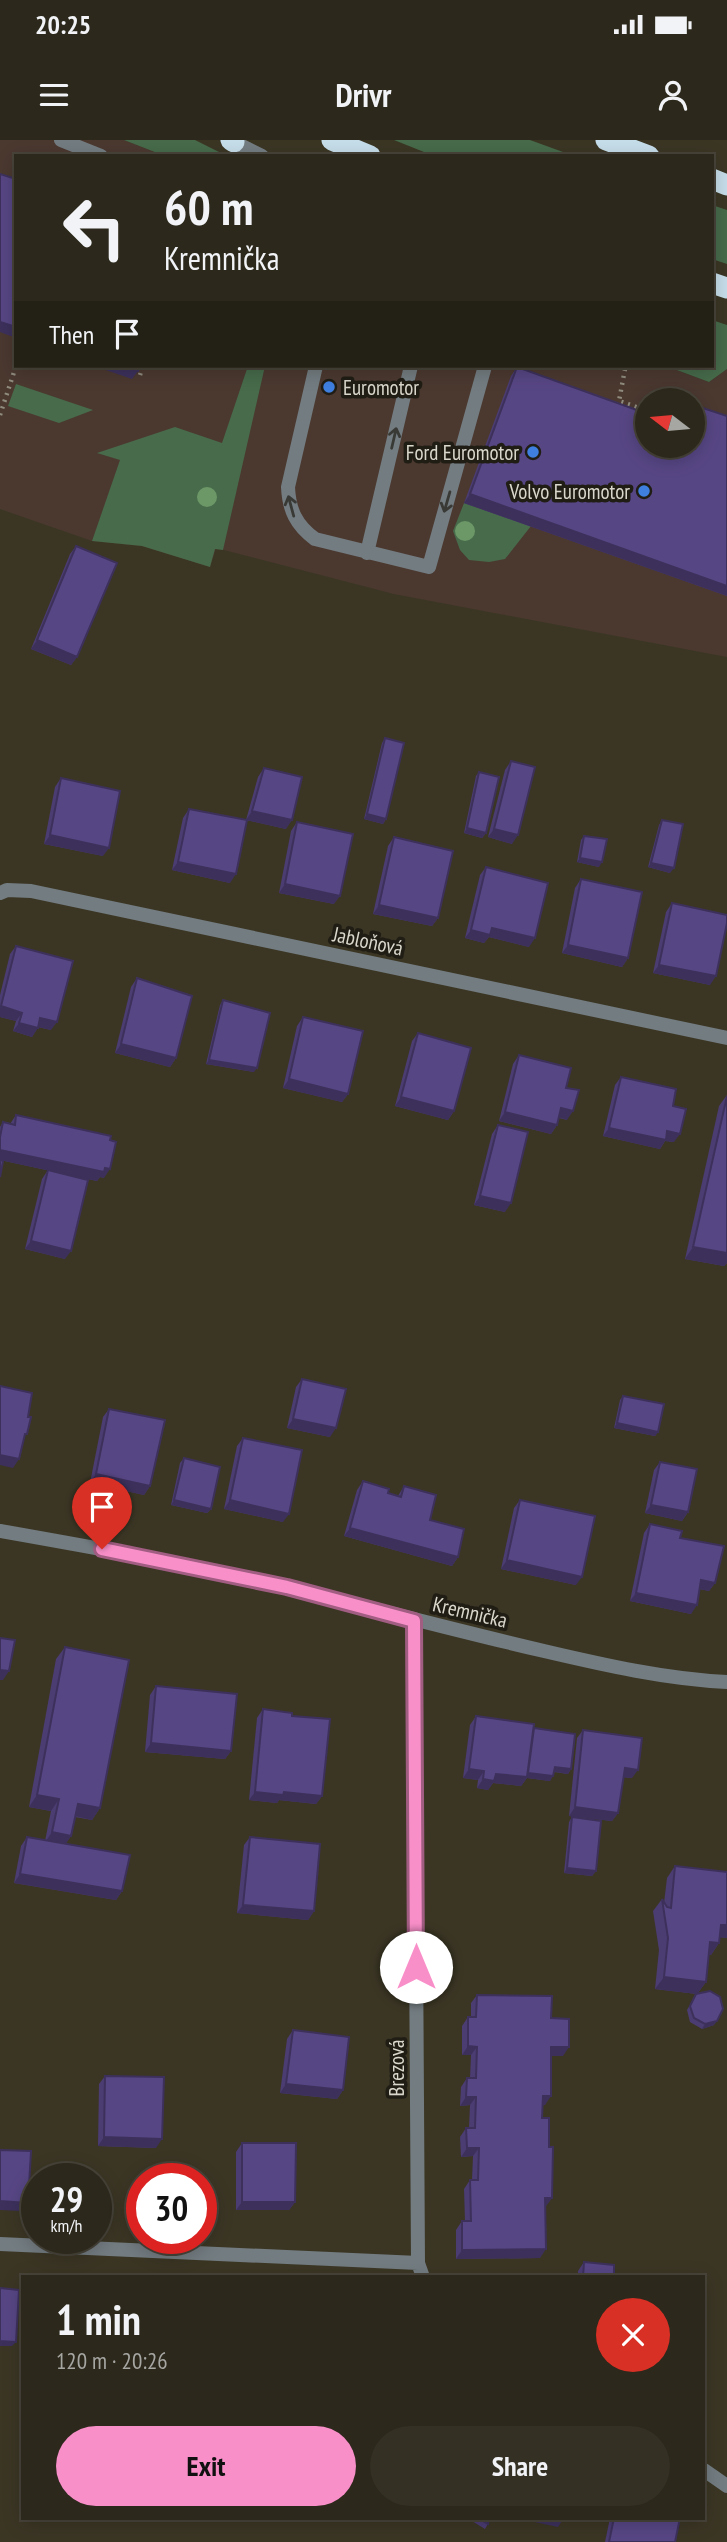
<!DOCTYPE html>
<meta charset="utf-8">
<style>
body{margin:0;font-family:"PT Sans Narrow",sans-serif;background:#343024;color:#f1f3f6;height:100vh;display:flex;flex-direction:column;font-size:26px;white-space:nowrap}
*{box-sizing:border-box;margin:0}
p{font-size:23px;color:#a6a6a3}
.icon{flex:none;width:38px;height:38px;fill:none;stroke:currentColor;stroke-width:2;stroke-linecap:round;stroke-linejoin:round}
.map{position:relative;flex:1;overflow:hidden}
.side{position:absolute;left:21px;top:2135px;width:684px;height:245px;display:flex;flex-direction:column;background:#2c281b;border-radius:0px;box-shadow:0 4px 18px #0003,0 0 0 2px #48443a}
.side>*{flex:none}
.hud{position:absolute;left:14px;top:14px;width:700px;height:214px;border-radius:0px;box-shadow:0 4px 18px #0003,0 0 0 2px #48443a;background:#2c281b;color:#f1f3f6;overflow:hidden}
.needle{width:46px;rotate:286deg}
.fabs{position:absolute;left:635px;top:248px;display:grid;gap:14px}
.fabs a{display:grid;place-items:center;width:70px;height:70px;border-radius:50%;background:#2c281b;box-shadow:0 4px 18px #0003,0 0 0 2px #48443a;font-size:35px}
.speed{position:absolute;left:21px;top:2023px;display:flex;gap:14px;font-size:35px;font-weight:700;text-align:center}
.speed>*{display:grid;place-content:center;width:91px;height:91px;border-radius:50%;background:#2c281b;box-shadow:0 4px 18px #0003,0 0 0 2px #48443a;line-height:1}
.speed small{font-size:18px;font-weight:400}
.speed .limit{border:10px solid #d22;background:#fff;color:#111}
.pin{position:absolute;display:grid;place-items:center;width:60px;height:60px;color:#fff;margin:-72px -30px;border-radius:50% 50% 50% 0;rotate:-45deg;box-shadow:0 0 7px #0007}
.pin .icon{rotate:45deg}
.me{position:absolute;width:77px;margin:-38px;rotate:0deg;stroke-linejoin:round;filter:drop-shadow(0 0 5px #0008)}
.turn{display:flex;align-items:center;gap:24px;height:147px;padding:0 35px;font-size:32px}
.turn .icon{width:91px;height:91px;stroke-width:2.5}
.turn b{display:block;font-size:49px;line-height:60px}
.then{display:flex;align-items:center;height:66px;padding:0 35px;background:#0003;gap:14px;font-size:26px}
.round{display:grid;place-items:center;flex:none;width:74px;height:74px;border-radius:37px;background:#343024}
.overview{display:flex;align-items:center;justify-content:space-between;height:119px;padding:0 35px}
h1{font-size:42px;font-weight:700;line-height:52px}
.action{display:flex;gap:14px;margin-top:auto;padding:14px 35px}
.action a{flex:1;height:80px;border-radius:42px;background:#f98fc9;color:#111;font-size:28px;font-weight:700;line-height:80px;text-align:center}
.action a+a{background:#343024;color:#f1f3f6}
.status{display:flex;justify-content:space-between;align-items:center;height:49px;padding:0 35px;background:#2c281b;direction:ltr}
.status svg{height:19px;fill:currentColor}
header{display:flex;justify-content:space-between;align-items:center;height:91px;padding:0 35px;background:#2c281b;font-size:32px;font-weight:700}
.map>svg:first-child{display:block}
</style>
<div class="status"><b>20:25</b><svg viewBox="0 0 49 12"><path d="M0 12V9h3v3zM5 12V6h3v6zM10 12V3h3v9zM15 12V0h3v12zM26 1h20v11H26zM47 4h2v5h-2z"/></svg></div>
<header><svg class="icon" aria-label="menu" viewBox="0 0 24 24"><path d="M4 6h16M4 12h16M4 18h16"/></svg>Drivr<svg class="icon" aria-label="person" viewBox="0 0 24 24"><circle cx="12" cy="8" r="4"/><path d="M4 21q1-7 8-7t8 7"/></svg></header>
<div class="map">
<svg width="727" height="2402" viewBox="0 0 727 2402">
<rect width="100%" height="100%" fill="#3b3624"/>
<path fill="#4b3930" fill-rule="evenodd" d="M0,0H124L165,16H16V226H666L709,242L727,229V517L394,454L216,408L210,427L142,406L92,401L0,369ZM648,261H693V306H648Z"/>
<path fill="#476b4b" d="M124,0H195L227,16H165Z
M394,0H530L574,16H434Z
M712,65L727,70V124L712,119Z
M712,180L727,185V229L709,242L666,226H712Z
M248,226H265L223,410L215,409L210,427L142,406L92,401L120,320L97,313L175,287L222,303Z
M16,244L93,270L59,283L8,266Z
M464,363L531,386L505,419L489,422L469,420L460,410L453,391Z"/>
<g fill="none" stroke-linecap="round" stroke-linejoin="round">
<path stroke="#8f8b7d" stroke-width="4.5" stroke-dasharray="2 5" stroke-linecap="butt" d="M625,229L619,261L648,271
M140,235L143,226
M0,275L16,226"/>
<path stroke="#737c81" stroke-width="14" d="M61,0L101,16
M234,2L262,16
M316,226L288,347C289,370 296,385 315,399L429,427L485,226
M367,413L411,226"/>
<path stroke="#737c81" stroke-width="14" d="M0,753L7,750L31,751L727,898
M414,1481L418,2123L423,2137
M0,2104L418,2123
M704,2330L727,2346"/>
<path stroke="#737c81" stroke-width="14" d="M0,1391C96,1408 192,1425 286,1447C372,1468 458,1491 544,1511C604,1525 665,1539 727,1542"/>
<path stroke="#c6deea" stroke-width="21" d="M231,0L234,2
M332,0L370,16
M606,0L649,16
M712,39L727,45
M712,143L727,148"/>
</g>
<g fill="#6c9767">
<circle cx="207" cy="357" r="10"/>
<circle cx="465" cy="391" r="10"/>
</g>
<path fill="#4b3c72" d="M517,227L693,306V287L697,276L703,268L727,456L464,363L511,236Z
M76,406L77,517L71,525L31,509L70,414Z
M385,598L386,679L383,684L364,679L382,603Z
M511,621L512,704L488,697L505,630Z
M264,628L286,689L246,680L258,637Z
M479,632L486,693L482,698L464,693L476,636Z
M61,638L103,716L44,704L55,647Z
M189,669L230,743L172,730L183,678Z
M662,680L670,733L648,727L659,685Z
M297,682L334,764L279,753L291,691Z
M584,696L599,727L577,722L581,700Z
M394,697L438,778L432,786L373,774L388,706Z
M486,727L529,807L489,797L484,803L465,798L480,735Z
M581,739L628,818L622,827L562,813L575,748Z
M672,763L710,845L653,833L666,772Z
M16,806L51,890L38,887L32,897L13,891L16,881L0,877V855L10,814Z
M137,838L176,918L170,927L115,913L131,847Z
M223,860L254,932L206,924L220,865Z
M303,877L348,954L342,962L283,948L297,886Z
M418,893L454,971L448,980L395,966L412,901Z
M519,915L566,948L567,980L559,978L557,985L551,994L499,981L513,924Z
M621,937L674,1002L665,1001L660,1009L603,996L615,945Z
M727,955V1123L724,1126L685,1119L719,966Z
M16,975L104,1038L100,1037L97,1041L0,1020V987L3,982L10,984Z
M498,985L505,1072L474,1065L492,994Z
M48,1030L65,1119L25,1109L42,1039Z
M302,1239L330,1297L287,1288L296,1247Z
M623,1256L658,1292L655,1296L614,1288L620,1260Z
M109,1269L150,1346L144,1355L90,1343L103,1277Z
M243,1298L283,1382L224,1369L237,1306Z
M184,1318L211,1369L207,1373L171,1365L180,1323Z
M660,1322L688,1372L682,1381L645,1373L654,1330Z
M363,1341L388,1353L398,1356L404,1346L458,1417L452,1426L344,1396L357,1350Z
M520,1360L576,1445L501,1429L514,1368Z
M650,1384L680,1398L715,1443L709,1451L699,1449L691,1474L630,1461L644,1393Z
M65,1507L100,1668L92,1680L75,1677L71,1696L65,1704L122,1751L116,1760L14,1743L21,1706L27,1697L45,1701L51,1671L29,1667L56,1519Z
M156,1546L231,1611L225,1619L145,1612L150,1555Z
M263,1569L292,1576L322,1656L316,1664L279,1660L277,1663L249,1660L257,1578Z
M476,1576L534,1588L571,1629L568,1634L554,1632L550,1641L527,1638L521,1646L493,1643L488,1650L477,1648L478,1640L463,1638L470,1585Z
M583,1590L632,1638L623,1637L618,1673L612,1681L569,1676L577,1598Z
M572,1677L596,1731L592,1736L564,1733L569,1682Z
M250,1697L314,1771L308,1780L237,1773L244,1705Z
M675,1726L727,1745V1798L720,1797L719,1803L711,1815H709L706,1842L697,1854L655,1849L659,1810L653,1771L662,1759L664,1763L667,1738Z
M696,1854L714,1885L702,1889L690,1882L687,1870Z
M477,1855L551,1878L563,1916H551L545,1965H542V1978L549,2007L552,2058L545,2067L540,2118L456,2119V2090L462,2081H465L464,2049L470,2040H472L473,2016L461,2017L460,1997L466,1988H469L470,1965L460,1966L461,1947L467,1938H470L471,1915H462V1886L468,1877H471V1863Z
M293,1890L343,1950L337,1959L280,1953L287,1899Z
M105,1936L156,2008L98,2006L99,1944Z
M242,2003L295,2062L289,2070H236V2012Z
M584,2122L614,2137H578V2131Z
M467,2378H489L488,2384L485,2389Z
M610,2378H680L675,2402H605Z"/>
<path fill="#3d315c" d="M0,182L16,187V198L0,192Z
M94,226H124L138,231L132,239Z
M470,354L727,446V456L464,363Z
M37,500L77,517L71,525L31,509Z
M252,671L292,680L286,689L246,680Z
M367,674L386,679L383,684L364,679Z
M467,688L486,693L482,698L464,693Z
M494,689L518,695L512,704L488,697Z
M50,695L109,708L103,716L44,704Z
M580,718L602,722L599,727L577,722Z
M178,722L236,734L230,743L172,730Z
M651,723L674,728L670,733L648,727Z
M285,744L340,756L334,764L279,753Z
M379,765L438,778L432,786L373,774Z
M492,788L535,798L529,807L489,797L484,803L465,798L471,790Z
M568,805L628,818L622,827L562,813Z
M659,825L716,836L710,845L653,833Z
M1,866L22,873L16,881L0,877V868Z
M40,878L57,882L51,890L34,886Z
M19,883L38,888L32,897L13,891Z
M121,904L176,918L170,927L115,913Z
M209,920L257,928L254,932L206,924Z
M289,939L348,954L342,962L283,948Z
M401,957L454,971L448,980L395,966Z
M561,968L573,971L567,980L555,976Z
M505,972L557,985L551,994L499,981Z
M609,988L667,991L680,994L674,1002L665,1001L660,1009L603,996Z
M0,1010L105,1028L110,1029L104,1038L100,1037L97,1041L0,1020Z
M480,1056L511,1063L505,1072L474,1065Z
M31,1101L71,1111L65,1119L25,1109Z
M693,1107L727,1113V1123L724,1126L685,1119Z
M293,1279L336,1288L330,1297L287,1288Z
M617,1283L658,1292L655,1296L614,1288Z
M0,1315L19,1319L13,1328L0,1325Z
M96,1334L150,1346L144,1355L90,1343Z
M174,1360L211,1369L207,1373L171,1365Z
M230,1360L289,1374L283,1382L224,1369Z
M651,1365L688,1372L682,1381L645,1373Z
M350,1388L458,1417L452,1426L344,1396Z
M507,1420L582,1437L576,1445L501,1429Z
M701,1440L715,1443L709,1451L695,1448Z
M636,1453L697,1465L691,1474L630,1461Z
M0,1530L9,1531L3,1540H0Z
M151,1603L231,1611L225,1619L145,1612Z
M555,1627L571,1629L568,1634L551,1631Z
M625,1628L638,1630L632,1638L619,1637Z
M469,1629L484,1631L478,1640L463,1638Z
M525,1632L553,1636L550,1641L527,1638L521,1646L493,1643L488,1650L477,1648L483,1639L496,1634Z
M255,1652H284L322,1656L316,1664L279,1660L277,1663L249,1660Z
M37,1655L59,1659L51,1671L29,1667Z
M78,1664L100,1668L92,1680L70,1675Z
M575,1667L618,1673L612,1681L569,1676Z
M52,1692L71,1696L63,1708L44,1704Z
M567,1728L596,1731L592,1736L564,1733Z
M20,1734L122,1751L116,1760L14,1743Z
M243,1765L314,1771L308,1780L237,1773Z
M721,1785H727V1798L713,1797Z
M710,1802L719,1803L711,1815L702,1814Z
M664,1837L706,1842L697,1854L655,1849Z
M717,1881L714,1885L702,1889L705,1884Z
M468,1906L477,1907L471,1915H462Z
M551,1907H569L563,1916H545Z
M286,1944L343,1950L337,1959L280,1953Z
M543,1956H551L545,1965H537Z
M466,1957H476L470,1965L460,1966Z
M104,1997L162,1999L156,2008L98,2006Z
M467,2008H479L473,2016L461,2017Z
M545,2058H552L546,2066L539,2067Z
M0,2061L28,2063L22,2071L0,2070Z
M242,2062H295L289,2070H236Z
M546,2109L540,2118L456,2119L462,2110Z
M0,2201L16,2202L12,2206H0Z
M516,2378H564L558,2387Z"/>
<path fill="#574684" stroke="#3d315c" stroke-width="2" d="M0,34L16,39V187L0,182Z
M124,226H140L138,231Z
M517,227L648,274V306H693V290H695L703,268L727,276V446L470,354Z
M76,406L117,423L77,517L37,500Z
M385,598L404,603L386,679L367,674Z
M511,621L535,627L518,695L494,689Z
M264,628L302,637L292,680L252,671Z
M479,632L499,637L486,693L467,688Z
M61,638L120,651L109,708L50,695Z
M189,669L247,680L236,734L178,722Z
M662,680L683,684L674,728L651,723Z
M297,682L353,694L340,756L285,744Z
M584,696L607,699L602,722L580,718Z
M394,697L453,711L438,778L379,765Z
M486,727L548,743L535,798L492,788L490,795L471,790Z
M581,739L642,752L628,818L568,805Z
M672,763L727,775V783L716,836L659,825Z
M16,806L73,821L57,882L40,878L38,888L19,883L22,873L1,866Z
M137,838L192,856L176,918L121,904Z
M223,860L270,873L257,928L209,920Z
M303,877L363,891L348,954L289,939Z
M418,893L471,908L454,971L401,957Z
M519,915L571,928L566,948L579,950L573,971L561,968L557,985L505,972Z
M621,937L676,949L673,966L686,969L680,994L667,991L666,1000L609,988Z
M727,956V1113L693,1107Z
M16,975L111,996L110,1000L116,1002L110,1029L105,1028L104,1032L0,1010V997L3,982L15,985Z
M498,985L528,992L511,1063L480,1056Z
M0,1020L3,1021L0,1037Z
M48,1030L88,1040L71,1111L31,1101Z
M302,1239L346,1249L336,1288L293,1279Z
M0,1246L32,1253L28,1277H31L27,1294H25L19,1319L0,1315Z
M623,1256L664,1264L658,1292L617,1283Z
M109,1269L165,1280L150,1346L96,1334Z
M243,1298L302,1310L289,1374L230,1360Z
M184,1318L220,1327L211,1369L174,1360Z
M660,1322L697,1329L688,1372L651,1365Z
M363,1341L389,1349L388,1353L401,1357L404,1346L436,1355L430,1380L464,1389L458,1417L350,1388Z
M520,1360L595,1376L582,1437L507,1420Z
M650,1384L682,1391L680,1398L724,1406L715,1443L701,1440L697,1465L636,1453Z
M0,1498L15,1500L9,1531L0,1530Z
M65,1507L129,1520L100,1668L78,1664L71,1696L52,1692L59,1659L37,1655Z
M156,1546L237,1554L231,1611L151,1603Z
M263,1569L292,1573V1576L330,1579L322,1656L284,1652L283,1655L255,1652Z
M476,1576L534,1584L527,1637L496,1634L494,1641L483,1639L484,1631L469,1629Z
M534,1588L575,1594L571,1629L555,1627L553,1636L528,1633Z
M583,1590L642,1598L638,1630L625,1628L618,1673L575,1667Z
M572,1677L601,1681L596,1731L567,1728Z
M27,1697L130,1715L122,1751L20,1734Z
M250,1697L320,1704L314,1771L243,1765Z
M675,1726L727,1732V1785H721L719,1803L710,1802L706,1842L664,1837L668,1798L662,1759L667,1767L671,1768Z
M710,1851L720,1857L723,1869L717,1881L705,1884L694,1878L690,1866L696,1854Z
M477,1855L552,1856L551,1878L569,1879V1907H551V1956H543L542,1978H549V2007H553L552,2058H545L546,2109L462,2110V2081H471L470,2040H478L479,2008H467L466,1988H475L476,1957H466L467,1938H476L477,1907L468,1906V1877H476Z
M293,1890L349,1897L343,1950L286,1944Z
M105,1936L164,1937L162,1999L104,1997Z
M242,2003H296L295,2062H242Z
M0,2010L31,2011L28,2063L0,2061Z
M584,2122L614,2125V2137H583Z
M0,2148L19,2150L16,2202L0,2201Z
M478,2378H489L488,2384Z
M614,2378H680L675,2402H609Z"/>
<defs><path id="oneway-shaft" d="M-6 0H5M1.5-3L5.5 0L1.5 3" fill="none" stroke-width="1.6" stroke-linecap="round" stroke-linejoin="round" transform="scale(1.75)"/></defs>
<g stroke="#393a35">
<use href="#oneway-shaft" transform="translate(394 298) rotate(-77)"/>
<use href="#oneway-shaft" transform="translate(447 362) rotate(106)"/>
<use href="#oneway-shaft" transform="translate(291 366) rotate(-105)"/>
</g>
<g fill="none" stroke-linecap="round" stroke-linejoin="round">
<g stroke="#a25d83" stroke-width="18">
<path id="route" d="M102,1409L287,1447L414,1481L416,1827"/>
</g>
<use href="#route" stroke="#f98fc9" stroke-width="12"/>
</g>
<g fill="#3f7fe0" stroke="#201d15" stroke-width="2.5">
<circle cx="329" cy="247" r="7"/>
<circle cx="533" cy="312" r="7"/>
<circle cx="644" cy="351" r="7"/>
</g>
<g text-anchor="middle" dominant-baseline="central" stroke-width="7" stroke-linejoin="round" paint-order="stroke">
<g font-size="21" fill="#dad7cc" stroke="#201d15" text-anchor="end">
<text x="343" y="247" text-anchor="start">Euromotor</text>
<text x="519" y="312">Ford Euromotor</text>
<text x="630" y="351">Volvo Euromotor</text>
</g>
<g font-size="21" fill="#dad7cc" stroke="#201d15">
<text transform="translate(368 801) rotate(12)">Jabloňová</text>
<text transform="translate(470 1472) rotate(13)">Kremnička</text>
<text transform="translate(396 1928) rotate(-90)">Brezová</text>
</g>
</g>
</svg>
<div class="fabs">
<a><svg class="needle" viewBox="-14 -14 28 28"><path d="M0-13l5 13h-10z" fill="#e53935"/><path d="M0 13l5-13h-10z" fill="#a6a6a3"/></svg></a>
</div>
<div class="speed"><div>29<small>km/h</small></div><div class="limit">30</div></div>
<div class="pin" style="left:102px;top:1409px;background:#d93025"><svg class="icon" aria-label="arrive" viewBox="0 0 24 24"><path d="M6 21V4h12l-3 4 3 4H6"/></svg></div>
<svg class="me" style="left:416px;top:1827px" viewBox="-20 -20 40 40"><circle r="19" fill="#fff"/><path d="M0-13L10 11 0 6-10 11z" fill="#f98fc9"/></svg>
<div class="hud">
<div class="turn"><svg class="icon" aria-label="left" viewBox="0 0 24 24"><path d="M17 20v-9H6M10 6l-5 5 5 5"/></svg><div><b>60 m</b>Kremnička</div></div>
<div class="then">Then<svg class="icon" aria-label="arrive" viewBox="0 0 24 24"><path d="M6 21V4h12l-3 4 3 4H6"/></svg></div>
</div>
<section class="side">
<div class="overview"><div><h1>1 min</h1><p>120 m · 20:26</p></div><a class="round" style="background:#d93025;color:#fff"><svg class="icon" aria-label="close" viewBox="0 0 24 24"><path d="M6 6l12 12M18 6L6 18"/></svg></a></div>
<div class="action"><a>Exit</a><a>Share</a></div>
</section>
</div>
